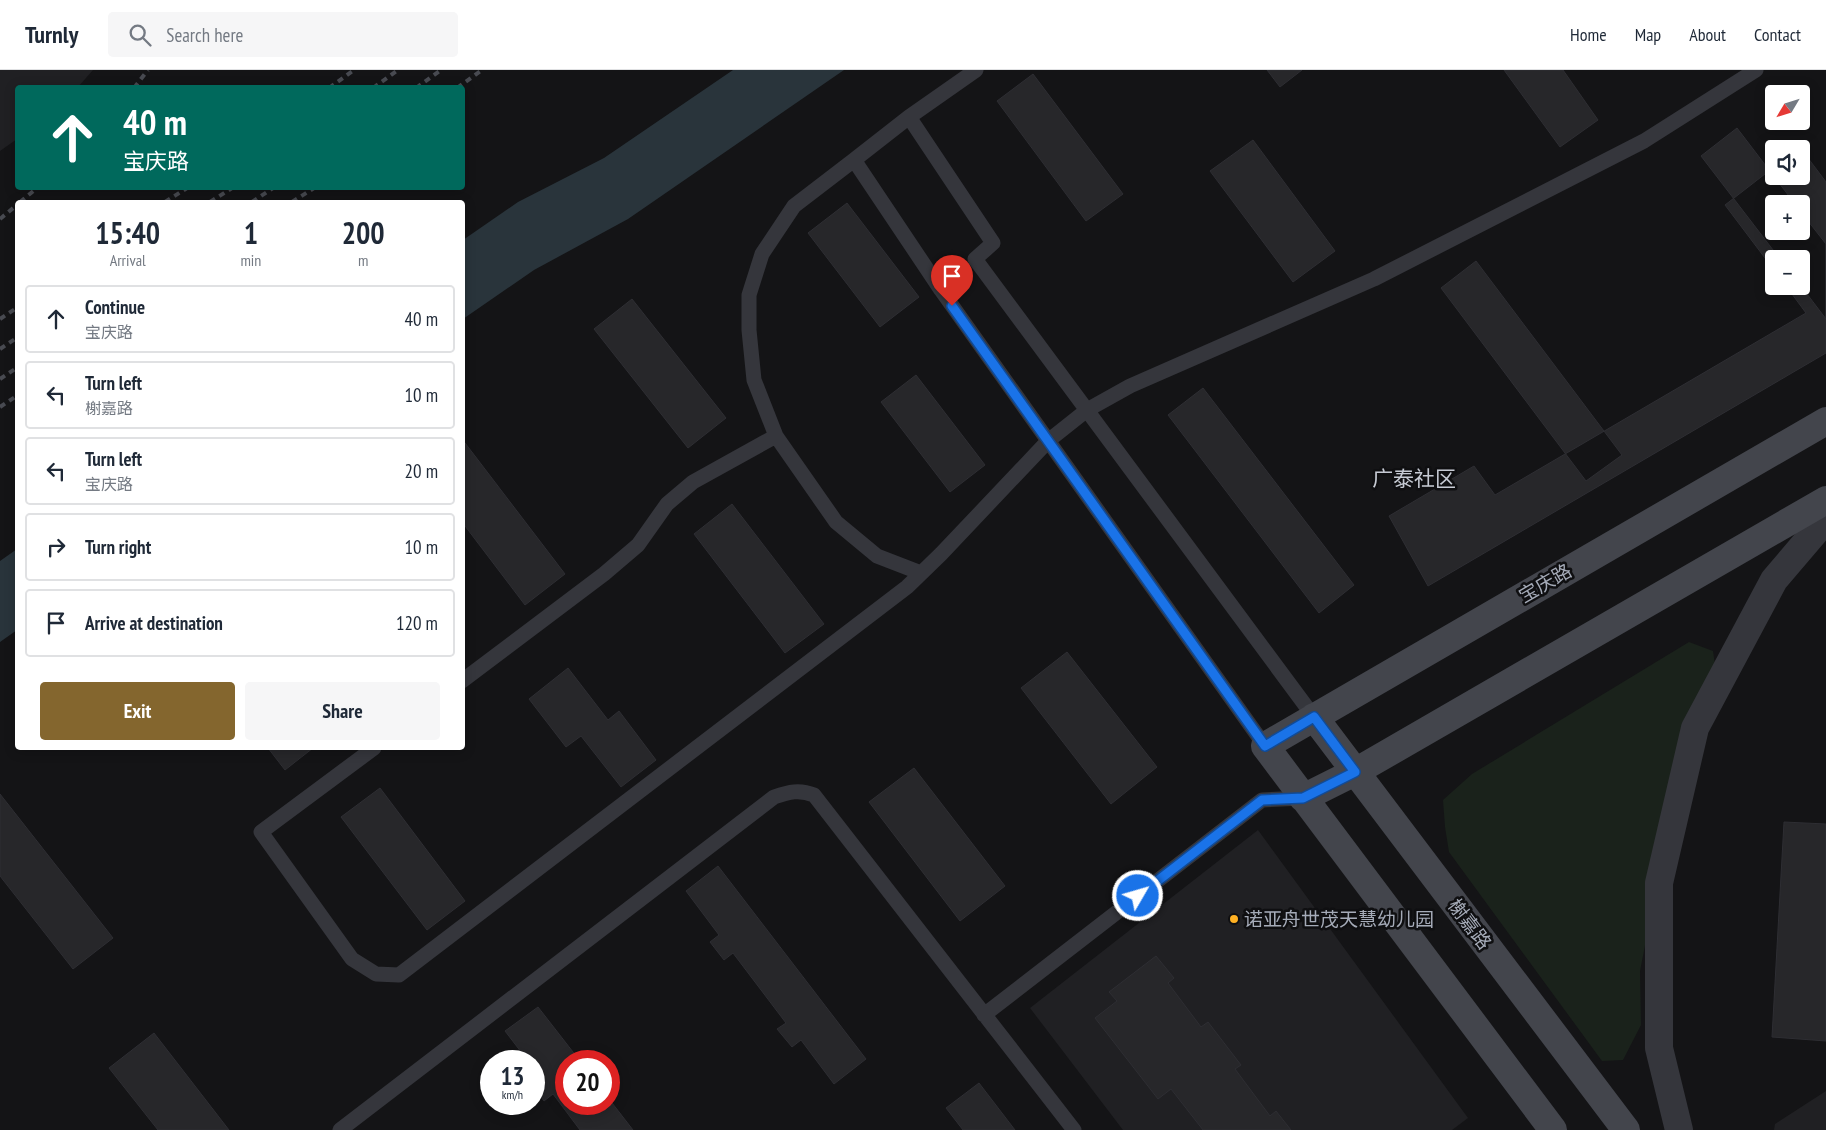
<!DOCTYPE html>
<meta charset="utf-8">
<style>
body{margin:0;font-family:"PT Sans Narrow","Noto Sans SC",sans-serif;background:#f6f6f7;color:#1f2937;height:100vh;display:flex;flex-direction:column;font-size:19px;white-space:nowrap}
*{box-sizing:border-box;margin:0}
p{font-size:16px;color:#747a83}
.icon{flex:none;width:28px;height:28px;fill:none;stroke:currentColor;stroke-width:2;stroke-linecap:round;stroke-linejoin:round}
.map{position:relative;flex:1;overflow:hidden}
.side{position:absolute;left:15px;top:130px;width:450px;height:550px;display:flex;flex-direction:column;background:#fff;border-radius:5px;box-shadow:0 2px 12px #0003}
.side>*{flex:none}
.top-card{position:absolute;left:15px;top:15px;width:450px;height:105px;border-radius:5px;box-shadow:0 2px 12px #0003;background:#00695c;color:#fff;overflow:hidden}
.needle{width:32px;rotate:232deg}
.controls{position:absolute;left:1765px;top:15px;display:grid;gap:10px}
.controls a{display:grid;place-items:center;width:45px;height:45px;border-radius:5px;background:#fff;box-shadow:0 2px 12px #0003;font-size:25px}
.speed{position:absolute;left:480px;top:980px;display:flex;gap:10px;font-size:25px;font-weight:700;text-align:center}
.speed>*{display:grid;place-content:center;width:65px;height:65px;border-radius:50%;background:#fff;box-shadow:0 2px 12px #0003;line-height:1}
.speed small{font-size:12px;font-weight:400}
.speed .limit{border:8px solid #d22;background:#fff;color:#111}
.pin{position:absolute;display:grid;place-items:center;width:42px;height:42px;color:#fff;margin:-51px -21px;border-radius:50% 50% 50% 0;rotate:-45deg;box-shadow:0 0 5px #0007}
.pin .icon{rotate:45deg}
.me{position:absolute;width:55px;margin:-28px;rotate:52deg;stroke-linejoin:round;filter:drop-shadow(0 0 4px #0008)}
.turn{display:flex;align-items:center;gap:18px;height:105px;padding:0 25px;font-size:22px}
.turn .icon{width:65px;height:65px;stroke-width:2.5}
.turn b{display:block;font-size:35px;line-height:42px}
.eta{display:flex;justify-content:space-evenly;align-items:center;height:85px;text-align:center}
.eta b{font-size:30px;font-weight:700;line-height:35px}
.action{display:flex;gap:10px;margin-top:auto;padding:10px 25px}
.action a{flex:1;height:58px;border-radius:5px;background:#84662e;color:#fff;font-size:20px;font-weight:700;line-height:58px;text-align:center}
.action a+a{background:#f6f6f7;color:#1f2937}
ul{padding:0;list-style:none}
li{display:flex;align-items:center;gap:15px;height:68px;margin:0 10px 8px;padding:0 15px;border:2px solid #e0e1e3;border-radius:5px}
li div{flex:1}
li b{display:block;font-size:19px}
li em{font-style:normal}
header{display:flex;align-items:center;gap:30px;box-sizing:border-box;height:70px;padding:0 25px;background:#fff;border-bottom:1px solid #e0e1e3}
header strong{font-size:24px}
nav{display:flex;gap:28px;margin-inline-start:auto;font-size:18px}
.search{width:350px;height:45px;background:#f6f6f7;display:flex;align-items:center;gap:12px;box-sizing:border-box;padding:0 18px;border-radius:5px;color:#747a83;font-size:19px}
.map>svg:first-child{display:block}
</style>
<header>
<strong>Turnly</strong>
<div class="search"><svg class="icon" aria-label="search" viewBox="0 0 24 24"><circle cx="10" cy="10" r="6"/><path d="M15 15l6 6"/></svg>Search here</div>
<nav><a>Home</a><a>Map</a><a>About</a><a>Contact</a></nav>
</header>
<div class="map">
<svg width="1826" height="1060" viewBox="0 0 1826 1060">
<rect width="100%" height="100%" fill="#141416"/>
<path fill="#202023" d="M0,0H93L78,17L18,18L17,69L0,81Z
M1258,760L1468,1048L1452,1060H1123L1030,938Z
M1826,1021V1060H1774L1775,1054Z"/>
<path fill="#1a221b" d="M1689,572L1713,581L1716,602L1681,658L1652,840L1640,901L1641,955L1623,990L1602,991L1449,782L1445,757L1443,730L1472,704Z"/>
<path fill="#29343b" d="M733,0H844L628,149L534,200L463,249V170L518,132L604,88Z
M17,479V560L0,572V491Z"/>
<path fill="#27272a" stroke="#2e2e33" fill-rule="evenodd" d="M1267,0H1302L1280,17Z
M1504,0H1563L1598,50L1560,77Z
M1033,4L1123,124L1086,151L997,31Z
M1737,58L1795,134H1774V161H1801V142L1826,174V249L1801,216V189H1780L1701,86Z
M1253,70L1335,181L1293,212L1210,101Z
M1799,76L1826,112V283L1428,516L1389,446L1474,396L1495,425L1806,243L1786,216H1801V189H1774V200L1725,135L1774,97V106H1801V79H1796ZM1774,134H1801V161H1774Z
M847,133L919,227L880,257L808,163Z
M1476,191L1622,385L1586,411L1441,218Z
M632,229L726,348L688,378L594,259Z
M916,305L985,395L950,422L881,332Z
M1203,318L1354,515L1319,543L1168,345Z
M462,369L565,504L525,535L462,452Z
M732,434L824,554L785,583L694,464Z
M1067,582L1157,697L1111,734L1021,618Z
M568,598L608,650L619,641L656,690L621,717L581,666L566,677L529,629Z
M268,678H313L285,700Z
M914,698L1005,816L960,851L869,732Z
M380,718L465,831L427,860L341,747Z
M0,724L113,868L73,899L0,806Z
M1784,752L1826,754V971L1772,967Z
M718,796L866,989L834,1014L801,970L792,977L777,959L786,953L733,883L724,890L710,872L719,865L686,821Z
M1156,886L1174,908L1168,913L1201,957L1208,952L1241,995L1235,999L1270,1046L1276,1041L1291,1060H1203L1171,1019L1158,1029L1095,948L1117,931L1109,922Z
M538,937L580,991H566V1034H609V1029L633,1060H580L553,1024L544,1031L534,1017V1010L539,1006L534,999V991H528L505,961Z
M154,963L229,1060H158L109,998Z
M979,1013L1015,1060H963L946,1038Z"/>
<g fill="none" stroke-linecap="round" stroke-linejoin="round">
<path stroke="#35363c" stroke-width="15" d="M909,47L976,0
M854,90L794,136L762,184L749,225V260L754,310L776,366L836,452L877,486L921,503
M462,611L604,504L638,475L667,434L693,412L776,366
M1265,676L941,220L854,90L909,47L993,173L975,189L1314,647
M374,678L261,762L352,889L376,904L399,905L907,517L941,484L1048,371L1087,340L1130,316L1374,209L1644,71L1756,0
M984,945L1262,730L1303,728
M340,1060L774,727C789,722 799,719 814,725L1074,1060"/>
<path stroke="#35363c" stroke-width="28" d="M1679,1060L1659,978V813L1695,658L1774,510L1826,449"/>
<path stroke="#43454c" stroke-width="28" d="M1314,647L1626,1060
M1303,728L1355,702L1826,430
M1553,1060L1265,676L1826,351"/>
<path stroke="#484a51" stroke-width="4" stroke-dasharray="6 5" stroke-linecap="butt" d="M134,18L148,0
M329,18L354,0
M373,18L398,0
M416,18L441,0
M457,18L482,0
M20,132L37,118
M165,132L187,118
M210,132L232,118
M252,132L273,118
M292,132L314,118
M0,149L18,134
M0,249L18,237
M0,279L18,267
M0,309L18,297
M0,337L18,325"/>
</g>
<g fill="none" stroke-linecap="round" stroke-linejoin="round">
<g stroke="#114b97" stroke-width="12">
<path id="route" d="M952,236L1265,676L1314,647L1355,702L1303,728L1262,730L1138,826"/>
</g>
<use href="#route" stroke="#1a73e8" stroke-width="9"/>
</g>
<circle fill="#ffb123" stroke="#0f0f11" stroke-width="2" cx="1234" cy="849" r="5"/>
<g text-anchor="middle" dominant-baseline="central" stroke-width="5" stroke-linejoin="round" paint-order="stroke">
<g font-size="19" fill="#a5abb8" stroke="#0f0f11">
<text transform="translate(1545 513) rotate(-30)">宝庆路</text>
<text transform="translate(1470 854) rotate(53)">榭嘉路</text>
</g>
<g font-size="19" fill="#a5abb8" stroke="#0f0f11" text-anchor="start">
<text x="1244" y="849">诺亚舟世茂天慧幼儿园</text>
</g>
<g font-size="21" fill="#c6cad3" stroke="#0f0f11">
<text x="1414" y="408">广泰社区</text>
</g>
</g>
</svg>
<div class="controls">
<a><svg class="needle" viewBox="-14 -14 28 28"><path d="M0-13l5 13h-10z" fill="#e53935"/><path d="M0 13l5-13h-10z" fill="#747a83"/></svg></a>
<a><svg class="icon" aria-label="sound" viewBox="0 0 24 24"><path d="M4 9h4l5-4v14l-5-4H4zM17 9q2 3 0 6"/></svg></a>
<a>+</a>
<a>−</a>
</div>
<div class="speed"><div>13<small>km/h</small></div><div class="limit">20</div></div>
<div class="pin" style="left:952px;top:236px;background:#d93025"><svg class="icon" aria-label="arrive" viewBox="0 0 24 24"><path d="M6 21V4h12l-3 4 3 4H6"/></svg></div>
<svg class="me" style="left:1138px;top:826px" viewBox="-20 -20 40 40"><circle r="17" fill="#1a73e8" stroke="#fff" stroke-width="3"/><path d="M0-11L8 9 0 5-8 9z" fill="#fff"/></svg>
<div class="top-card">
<div class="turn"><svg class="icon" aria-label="ahead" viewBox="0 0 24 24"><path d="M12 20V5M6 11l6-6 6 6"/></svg><div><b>40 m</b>宝庆路</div></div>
</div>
<section class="side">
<div class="eta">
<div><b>15:40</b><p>Arrival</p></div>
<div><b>1</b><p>min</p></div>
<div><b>200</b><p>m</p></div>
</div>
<ul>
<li><svg class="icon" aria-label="ahead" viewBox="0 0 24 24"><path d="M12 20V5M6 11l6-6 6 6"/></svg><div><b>Continue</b><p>宝庆路</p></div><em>40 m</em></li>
<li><svg class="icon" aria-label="left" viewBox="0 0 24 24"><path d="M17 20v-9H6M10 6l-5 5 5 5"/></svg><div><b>Turn left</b><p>榭嘉路</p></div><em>10 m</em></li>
<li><svg class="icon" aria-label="left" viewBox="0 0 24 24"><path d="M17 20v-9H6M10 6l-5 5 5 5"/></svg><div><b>Turn left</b><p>宝庆路</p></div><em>20 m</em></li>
<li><svg class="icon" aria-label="right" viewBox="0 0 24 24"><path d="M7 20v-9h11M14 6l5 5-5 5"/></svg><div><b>Turn right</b></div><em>10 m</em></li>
<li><svg class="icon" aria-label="arrive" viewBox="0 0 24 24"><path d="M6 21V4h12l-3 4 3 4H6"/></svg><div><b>Arrive at destination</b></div><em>120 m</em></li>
</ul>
<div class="action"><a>Exit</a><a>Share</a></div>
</section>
</div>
